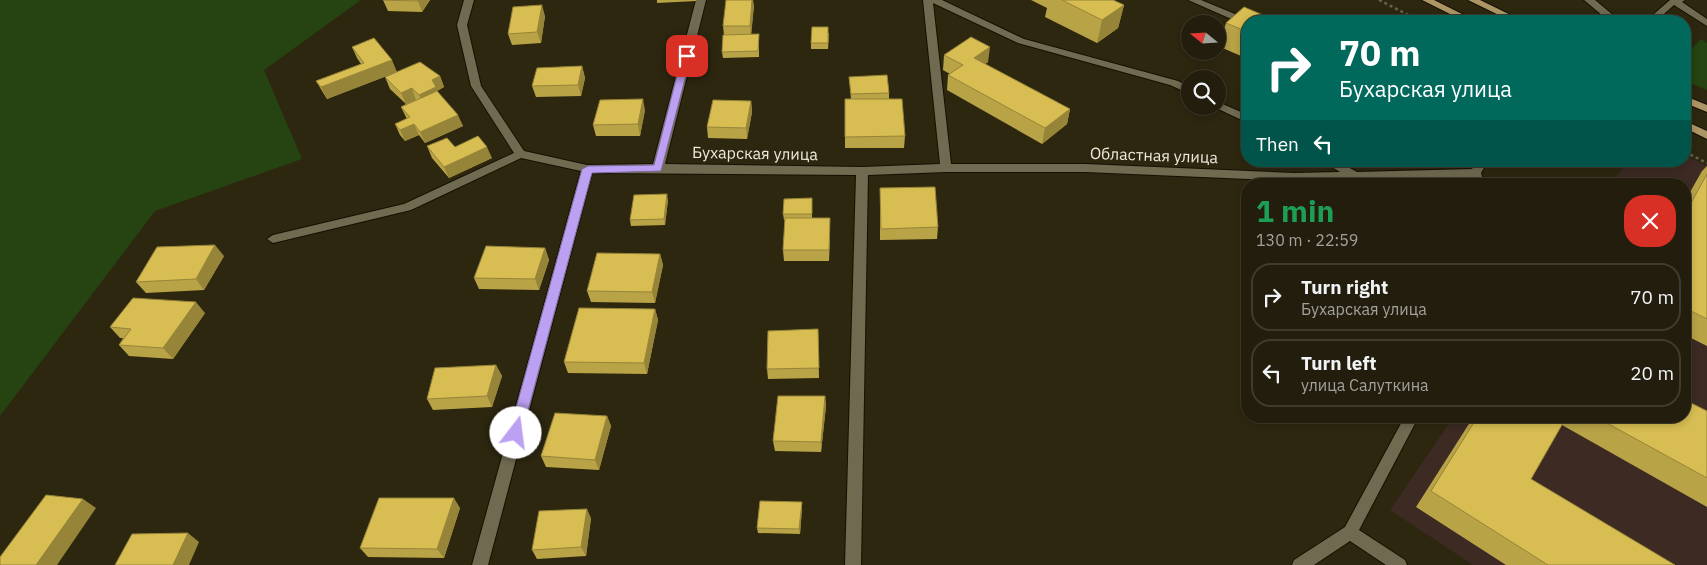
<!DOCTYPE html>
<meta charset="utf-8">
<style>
body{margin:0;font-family:"IBM Plex Sans",sans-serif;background:#2a2615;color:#f1f3f6;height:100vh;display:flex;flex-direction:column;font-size:19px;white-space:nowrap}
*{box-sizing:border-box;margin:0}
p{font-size:16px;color:#a2a29d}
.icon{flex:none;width:28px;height:28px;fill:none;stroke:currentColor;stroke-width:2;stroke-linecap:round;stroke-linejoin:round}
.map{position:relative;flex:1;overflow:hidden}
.side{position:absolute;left:1241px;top:178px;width:450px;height:245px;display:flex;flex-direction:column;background:#221d0c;border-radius:20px;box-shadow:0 2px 8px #0003,0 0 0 1px #3f3b2d}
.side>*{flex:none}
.top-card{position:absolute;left:1241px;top:15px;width:450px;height:152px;border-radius:20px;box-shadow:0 2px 8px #0003,0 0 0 1px #3f3b2d;background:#00695c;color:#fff;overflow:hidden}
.needle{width:32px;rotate:288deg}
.controls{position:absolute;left:1181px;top:15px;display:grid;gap:10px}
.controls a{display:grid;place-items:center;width:45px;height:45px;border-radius:50%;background:#221d0c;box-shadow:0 2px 8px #0003,0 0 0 1px #3f3b2d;font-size:25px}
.pin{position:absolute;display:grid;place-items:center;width:42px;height:42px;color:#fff;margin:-21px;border-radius:10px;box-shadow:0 2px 8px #0006}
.me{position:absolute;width:55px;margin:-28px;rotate:15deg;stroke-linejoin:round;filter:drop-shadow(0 0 4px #0008)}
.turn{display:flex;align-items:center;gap:18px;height:105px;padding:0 15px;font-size:22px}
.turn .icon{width:65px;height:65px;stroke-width:2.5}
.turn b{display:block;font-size:35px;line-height:42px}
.then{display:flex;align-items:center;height:48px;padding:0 15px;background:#0003;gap:10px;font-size:19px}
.round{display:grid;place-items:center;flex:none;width:52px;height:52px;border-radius:20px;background:#2a2615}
.overview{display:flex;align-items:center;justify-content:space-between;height:85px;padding:0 15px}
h1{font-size:30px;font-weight:800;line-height:38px;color:#1e9e55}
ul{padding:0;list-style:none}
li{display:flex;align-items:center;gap:15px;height:68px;margin:0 10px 8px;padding:0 5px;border:2px solid #3f3b2d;border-radius:20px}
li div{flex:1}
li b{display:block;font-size:19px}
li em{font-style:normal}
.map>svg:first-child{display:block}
</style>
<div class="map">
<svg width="1707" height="565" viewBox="0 0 1707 565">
<rect width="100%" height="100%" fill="#2d2710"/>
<path fill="#3c2a23" d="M1685,156L1707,166V565H1473L1390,510L1454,416H1685V184H1611L1627,161H1685Z"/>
<path fill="#254411" d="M0,0H361L264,70L302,159L155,211L0,416Z
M1701,39L1707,43V90L1685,81V56Z"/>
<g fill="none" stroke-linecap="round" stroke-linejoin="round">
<g stroke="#151000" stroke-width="2">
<path id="minor" d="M464,0H474L467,25L481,86L524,151L587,165L653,164L696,0H706L665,164L862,167L940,164L923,0H942L1024,39L1178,81L1190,87V94L1170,85L1018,43L933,3L951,164H1085L1294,173L1340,172L1322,161H1337L1357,172L1472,169L1477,161H1488L1481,173L1484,184H1472L1470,177L1294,181L1085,172H946L868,175L861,565H845L856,175L592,173L488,565H472L581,171L521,158L411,210L273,243L267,239L273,235L404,204L514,153L471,86L457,25Z
M1188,0H1201L1252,21H1248V26L1245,25Z
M1584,0H1595L1620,21H1609Z
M1670,0H1685L1682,2L1707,19V26L1674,5L1656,21H1646Z
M1218,102L1248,115V123L1214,107L1218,106Z
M1405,416H1419L1359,530L1405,560L1407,565H1386L1350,541L1314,565H1292L1294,560L1345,527Z"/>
</g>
<g stroke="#151000" stroke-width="2">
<path id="major" d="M1422,0H1434L1476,21H1464Z
M1468,0H1480L1523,21H1511Z
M1685,96L1707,105V112L1685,103Z
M1685,121L1707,131V139L1685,128Z"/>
</g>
<path stroke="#67624d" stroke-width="2.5" stroke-dasharray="3 3" stroke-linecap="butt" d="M1379,0L1420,21
M1539,16L1550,21
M1685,152L1707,163"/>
<use href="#minor" fill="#706a51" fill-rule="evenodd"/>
<use href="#major" fill="#ad9565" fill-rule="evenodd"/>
</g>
<path fill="#b9a347" d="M383,0H430L422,12L388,11Z
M657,0H696V1L657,3Z
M1031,0H1113L1124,5L1118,28L1097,43L1045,17L1047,8Z
M754,5L751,34H759V57L723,58L722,52L724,35L723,26Z
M545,16L541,43L512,45L508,34Z
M1248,21V59L1218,46L1226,23Z
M829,33L828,49H811V43Z
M352,47L397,72L327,99L316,81L361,64L357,58Z
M944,55L988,62L985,64L1070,109L1067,124L1042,144L947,90L948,75L950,74L943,70Z
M582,66L585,78L581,96L536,97L532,86Z
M440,76L444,87L437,91L463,126L425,143L419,135L405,141L400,135L395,124L407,119L401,107L406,104L390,89L385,77Z
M849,77L889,93V99L905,136L904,148H845V99H851Z
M751,101L752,112L747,139L708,138L707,127Z
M645,110L640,136H596L593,125Z
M427,146L455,147L492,158L449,178L432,158Z
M1707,166V346L1685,335V201L1702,171Z
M880,188L938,227L937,239L880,240Z
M812,198V218L830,230L829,261H784L783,250L785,220H784L783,214Z
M668,200L665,225L631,226L630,220Z
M545,248L549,260L539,290L479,289L474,278Z
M660,254L663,265L655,303L591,302L587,291Z
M224,256L204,290L146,293L136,282Z
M655,309L658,320L647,374L568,373L564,362Z
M205,313L173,359L129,356L119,345L123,338H120L110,327Z
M818,329L819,378L768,379L767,369Z
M496,365L502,376L492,407L433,410L427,399Z
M825,396L826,406L821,452L775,451L773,441Z
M1707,411V507L1562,425L1531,479L1675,565H1506L1416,507L1474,416H1685Z
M607,416L611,426L599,470L546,467L541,456Z
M460,508L444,558L368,557L360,548Z
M802,508L800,534L758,533L757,528Z
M591,518L586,556L537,559L532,550Z"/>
<path fill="#968439" d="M418,0H430L422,12L418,1Z
M752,0H753L754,5L751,37L750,26Z
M542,5L545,16L541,43L537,32Z
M1124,5L1118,28L1097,43L1102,20Z
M990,47L988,62L972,73L974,58Z
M392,60L397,72L327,99L321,87Z
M582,66L585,78L581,96L578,85Z
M440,76L444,87L437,91L424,106L419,95L432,80Z
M412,88L416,100L406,104L401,93Z
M643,99L645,110L640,136L638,124Z
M751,101L752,112L747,139L746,128Z
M1070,109L1067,124L1042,144L1045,128Z
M458,115L463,126L425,143L420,132Z
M414,124L419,135L405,141L400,130Z
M487,147L492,158L449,178L444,167Z
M667,194L668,200L665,225L664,219Z
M830,218V230L829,261V250Z
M215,245L224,256L204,290L196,279Z
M545,248L549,260L539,290L535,279Z
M660,254L663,265L655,303L652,292Z
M196,302L205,313L173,359L163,348Z
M655,309L658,320L647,374L644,363Z
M496,365L502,376L492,407L487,396Z
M825,396L826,406L821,452V442Z
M607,416L611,426L599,470L595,460Z
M454,498L460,508L444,558L437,549Z
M83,499L96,508L57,565H36Z
M802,502V508L800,534L799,529Z
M587,509L591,518L586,556L581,547Z
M188,533L199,542L189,565H173Z"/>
<path fill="#d7bd52" stroke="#968439" d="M383,0H418V1Z
M726,0H752L750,26H723Z
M1062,0H1113L1124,5L1102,20Z
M542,5L537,32L508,34L513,7Z
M1244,7L1277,21H1248V32L1226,23Z
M812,27H828V43H811Z
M759,34L758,51L722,52L723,35Z
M971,37L990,47L974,58L1070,109L1045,128L948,75L963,65L944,55Z
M374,38L392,60L321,87L316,81L364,63L352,47Z
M420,62L440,76L432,80L436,87L419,95L412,88L401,93L385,77Z
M582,66L578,85L532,86L537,68Z
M887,75L889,93L851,94L849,77Z
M437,91L458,115L420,132L414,124L400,130L395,124L410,117L401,107Z
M643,99L638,124L593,125L600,100Z
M845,99H902L905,136L845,137Z
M713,100L751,101L746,128L707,127Z
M478,136L487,147L444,167L427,146L447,138L455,147Z
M1707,174V319L1685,308V214Z
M935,187L938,227L881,229L880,188Z
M667,194L664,219L630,220L634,195Z
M812,198V214H783L784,199Z
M785,218H830L829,250H783Z
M215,245L196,279L136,282L157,247Z
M486,246L545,248L535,279L474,278Z
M597,253L660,254L652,292L587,291Z
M133,298L196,302L163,348L119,345L131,329L110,327Z
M579,308L655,309L644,363L564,362Z
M818,329L819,368L767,369L768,331Z
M496,365L487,396L427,399L435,368Z
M778,396H825L821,442L773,441Z
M1685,400L1707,411V478L1594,416H1685Z
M555,413L607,416L595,460L541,456Z
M1478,416H1567L1531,479L1675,565H1548L1431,491Z
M46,495L83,499L36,565H0V557Z
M379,498H454L437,549L360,548Z
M760,501L802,502L799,529L757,528Z
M587,509L581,547L532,550L539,511Z
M188,533L173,565H115L132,534Z"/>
<path fill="#bca0f2" stroke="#7a689d" d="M687,53L691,56L661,171L592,173L522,433L520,437L516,439L511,437L509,433L582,169L588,166L654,165L682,56Z"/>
<g text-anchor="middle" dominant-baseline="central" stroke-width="5" stroke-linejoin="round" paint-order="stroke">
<g font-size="16" fill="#eeeadc" stroke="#2d2710">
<text transform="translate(755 153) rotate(1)">Бухарская улица</text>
<text transform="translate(1154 155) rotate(2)">Областная улица</text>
</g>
</g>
</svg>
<div class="controls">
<a><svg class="needle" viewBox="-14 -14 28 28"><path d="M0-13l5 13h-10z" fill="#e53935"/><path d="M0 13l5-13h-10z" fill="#a2a29d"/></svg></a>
<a><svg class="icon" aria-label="search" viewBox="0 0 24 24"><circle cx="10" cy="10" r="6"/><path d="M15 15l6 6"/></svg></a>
</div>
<div class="pin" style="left:687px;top:56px;background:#d93025"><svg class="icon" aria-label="arrive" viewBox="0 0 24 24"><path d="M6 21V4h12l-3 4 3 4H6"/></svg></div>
<svg class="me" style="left:516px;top:433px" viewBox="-20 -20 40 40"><circle r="19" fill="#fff"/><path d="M0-13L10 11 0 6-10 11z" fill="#bca0f2"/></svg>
<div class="top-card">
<div class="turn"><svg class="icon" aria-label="right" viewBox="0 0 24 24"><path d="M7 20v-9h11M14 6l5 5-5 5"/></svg><div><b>70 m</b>Бухарская улица</div></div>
<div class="then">Then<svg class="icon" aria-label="left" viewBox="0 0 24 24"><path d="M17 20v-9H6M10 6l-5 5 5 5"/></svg></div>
</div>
<section class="side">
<div class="overview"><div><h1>1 min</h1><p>130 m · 22:59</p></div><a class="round" style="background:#d93025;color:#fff"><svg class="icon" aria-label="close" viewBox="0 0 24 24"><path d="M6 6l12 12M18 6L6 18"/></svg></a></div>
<ul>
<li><svg class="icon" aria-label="right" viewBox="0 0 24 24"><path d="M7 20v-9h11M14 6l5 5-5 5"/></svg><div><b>Turn right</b><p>Бухарская улица</p></div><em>70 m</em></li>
<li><svg class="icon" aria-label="left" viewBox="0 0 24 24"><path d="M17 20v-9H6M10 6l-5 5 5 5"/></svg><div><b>Turn left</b><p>улица Салуткина</p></div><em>20 m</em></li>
</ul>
</section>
</div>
